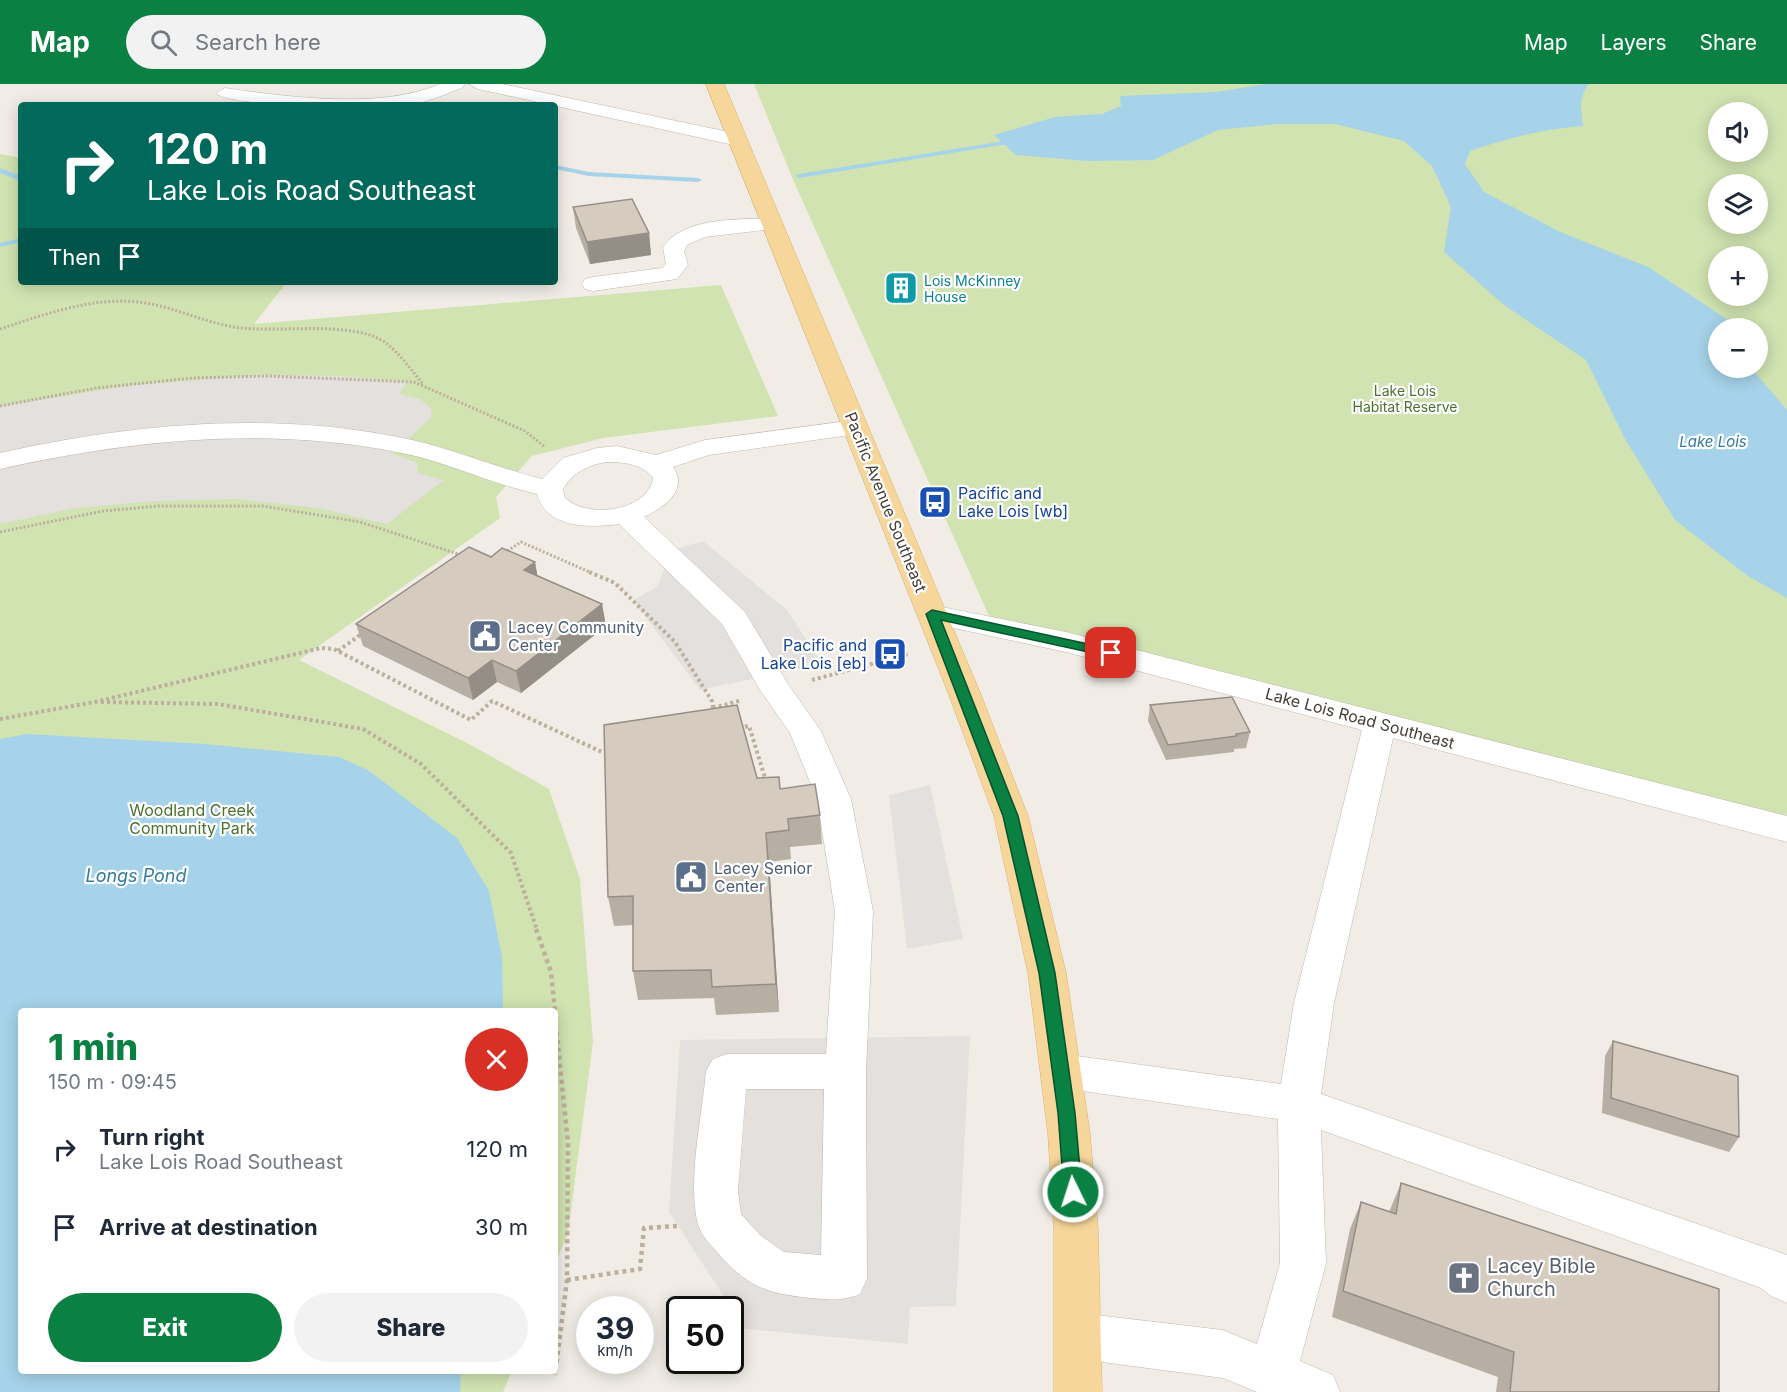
<!DOCTYPE html>
<meta charset="utf-8">
<style>
body{margin:0;font-family:Inter,sans-serif;background:#f2f2f3;color:#1f2937;height:100vh;display:flex;flex-direction:column;font-size:22px;white-space:nowrap}
*{box-sizing:border-box;margin:0}
p{font-size:20px;color:#747a83}
.icon{flex:none;width:33px;height:33px;fill:none;stroke:currentColor;stroke-width:2;stroke-linecap:round;stroke-linejoin:round}
.map{position:relative;flex:1;overflow:hidden}
.panel{position:absolute;left:18px;top:924px;width:540px;height:366px;display:flex;flex-direction:column;background:#fff;border-radius:6px;box-shadow:0 3px 15px #0003}
.panel>*{flex:none}
.guide{position:absolute;left:18px;top:18px;width:540px;height:183px;border-radius:6px;box-shadow:0 3px 15px #0003;background:#00695c;color:#fff;overflow:hidden}
.fabs{position:absolute;left:1708px;top:18px;display:grid;gap:12px}
.fabs a{display:grid;place-items:center;width:60px;height:60px;border-radius:50%;background:#fff;box-shadow:0 3px 15px #0003;font-size:30px}
.speed{position:absolute;left:576px;top:1212px;display:flex;gap:12px;font-size:30px;font-weight:700;text-align:center}
.speed>*{display:grid;place-content:center;width:78px;height:78px;border-radius:50%;background:#fff;box-shadow:0 3px 15px #0003;line-height:1}
.speed small{font-size:15px;font-weight:400}
.speed .limit{border:3px solid #111;border-radius:9px;background:#fff;color:#111}
.pin{position:absolute;display:grid;place-items:center;width:51px;height:51px;color:#fff;margin:-26px;border-radius:12px;box-shadow:0 3px 9px #0006}
.me{position:absolute;width:66px;margin:-33px;rotate:356deg;stroke-linejoin:round;filter:drop-shadow(0 0 4px #0008)}
.turn{display:flex;align-items:center;gap:21px;height:126px;padding:0 30px;font-size:27px}
.turn .icon{width:78px;height:78px;stroke-width:2.5}
.turn b{display:block;font-size:42px;line-height:51px}
.then{display:flex;align-items:center;height:57px;padding:0 30px;background:#0003;gap:12px;font-size:22px}
.round{display:grid;place-items:center;flex:none;width:63px;height:63px;border-radius:32px;background:#f2f2f3}
.head{display:flex;align-items:center;justify-content:space-between;height:102px;padding:0 30px}
h1{font-size:36px;font-weight:800;line-height:45px;color:#0b8043}
.cta{display:flex;gap:12px;margin-top:auto;padding:12px 30px}
.cta a{flex:1;height:69px;border-radius:36px;background:#0b8043;color:#fff;font-size:24px;font-weight:800;line-height:69px;text-align:center}
.cta a+a{background:#f2f2f3;color:#1f2937}
ul{padding:0;list-style:none}
li{display:flex;align-items:center;gap:18px;height:78px;padding:0 30px}
li div{flex:1}
li b{display:block;font-size:22px}
li em{font-style:normal}
header{display:flex;align-items:center;gap:36px;box-sizing:border-box;height:84px;padding:0 30px;background:#0b8043;color:#fff}
header strong{font-size:28px}
nav{display:flex;gap:33px;margin-inline-start:auto;font-size:21px}
.search{width:420px;height:54px;background:#f2f2f3;display:flex;align-items:center;gap:15px;box-sizing:border-box;padding:0 21px;border-radius:33px;color:#747a83;font-size:22px}
.map>svg:first-child{display:block}
</style>
<header>
<strong>Map</strong>
<div class="search"><svg class="icon" aria-label="search" viewBox="0 0 24 24"><circle cx="10" cy="10" r="6"/><path d="M15 15l6 6"/></svg>Search here</div>
<nav><a>Map</a><a>Layers</a><a>Share</a></nav>
</header>
<div class="map">
<svg width="1787" height="1308" viewBox="0 0 1787 1308">
<rect width="100%" height="100%" fill="#f1ede6"/>
<path fill="#d0e3b1" fill-rule="evenodd" d="M754,0H1787V735L990,534L794,98ZM1719,28H1758V68H1719ZM1719,100H1758V140H1719ZM1719,172H1758V212H1719ZM1719,244H1758V284H1719Z
M0,70L21,74V198H287L254,240L721,201L778,332L603,354L532,372L496,413L500,434L299,576L473,662L549,705L580,795L593,958L568,1149L555,1180V927H21V1287H512L503,1308H0Z"/>
<path fill="#e3e0de" d="M264,291L342,292L407,298L399,310L420,315L431,324L432,332L393,370L418,379L417,389L444,396L387,440L317,424L237,415L154,417L76,424L0,440V322L133,301Z
M703,457L787,526L822,580L700,606L633,516L657,503L672,466Z
M930,701L963,855L907,865L889,711Z
M970,952L956,1222L910,1223L908,1260L745,1245L669,1128L680,956Z"/>
<path fill="#a6d3ea" d="M1266,0H1589C1578,13 1581,26 1583,42C1543,45 1508,54 1470,67L1465,80L1484,108L1560,148L1648,183L1728,236L1731,244H1719V284H1751L1787,326V514L1748,492L1675,436L1625,355L1586,276L1504,221L1444,168L1451,123L1432,82L1404,57L1335,40H1277L1218,46L1153,76L1087,77L1016,71L994,51L1055,33L1102,30L1121,22L1120,12L1216,8Z
M27,650L205,660L339,673L368,686L457,754L489,807L502,873L503,927H21V1287H461L460,1308H0V655Z"/>
<g fill="none" stroke-linecap="round" stroke-linejoin="round">
<path fill="#a6d3ea" fill-rule="evenodd" d="M1017,55L1019,56V58L799,94L795,92L799,90Z
M555,81L589,88L698,94L702,96L698,98L589,92L555,85Z
M0,84L21,92V97L0,89Z
M21,154V158L0,163V159Z"/>
<g stroke="#bfb7ac" stroke-width="1">
<path id="minor" d="M440,0H465L462,4C447,9 434,16 418,19C393,24 227,24 216,9L225,4C289,13 380,26 440,0Z
M469,0H502L738,50L747,56L738,62L478,5Z
M773,134L780,136L783,140L780,144L705,153L687,161L684,167L688,181L677,195L593,207L585,205L582,200L585,195L593,193L662,184L666,180L663,163C685,132 739,136 773,134Z
M855,336L864,339L868,344L864,349L709,371L673,383C689,406 664,424 644,433L745,528L788,600L821,647L851,715L873,827L866,988L867,1195L860,1210C843,1217 830,1216 811,1214C767,1210 746,1202 717,1168C709,1159 700,1150 697,1137C688,1092 702,1033 706,987L713,975L727,970H826L835,827L817,715L790,649L760,606L722,540L619,440C591,444 546,445 537,410C489,399 445,377 397,368C266,342 130,356 0,385V369C130,340 266,327 398,353C447,362 493,383 542,395L563,374L597,364L617,362L656,371L705,356ZM607,378C623,378 643,380 653,394C648,428 587,435 565,414L563,405C573,388 588,381 607,378ZM746,1005H824L821,1171L784,1168L760,1151L741,1130L738,1107Z
M932,521L1066,548L1787,732V758L1393,654L1334,919L1321,1010L1787,1171V1219L1771,1212L1761,1204L1321,1046L1326,1179L1300,1277L1333,1291L1340,1308H1257L1223,1294L1079,1275L1062,1268L1055,1252L1062,1236L1079,1229L1223,1246L1257,1260L1280,1179L1278,1035L1062,1004L1048,999L1041,987L1048,975L1062,970L1281,1000L1294,919L1362,646L1066,568L921,537L917,530L921,523Z"/>
</g>
<g stroke="#dab16b" stroke-width="1">
<path id="major" d="M706,0H724L981,611L1028,732L1066,889L1090,1050L1098,1146L1102,1308H1054V1146L1048,1050L1028,889L994,732L949,611Z"/>
</g>
<path stroke="#bdaf9b" stroke-width="3" stroke-dasharray="2 2" stroke-linecap="butt" d="M0,245C46,230 96,211 146,219C176,224 204,238 234,243C275,250 353,235 386,259C400,270 412,287 423,300
M0,322L96,304L193,294L268,292L414,298L525,347L545,363
M0,448L103,427L159,422H263L360,438L461,471
M504,469L521,458L592,489"/>
<path stroke="#bdaf9b" stroke-width="4" stroke-dasharray="3 3" stroke-linecap="butt" d="M589,488L615,499L675,558L712,617L714,629
M338,567L363,549
M812,596L909,570
M101,618L218,620L363,645L421,680L511,769L537,846
M713,624L742,616
M0,635L95,618L321,564L334,565L471,636L492,617L602,668L608,667
M739,644L749,642L766,697"/>
<path stroke="#bdaf9b" stroke-width="4.5" stroke-dasharray="4 4" stroke-linecap="butt" d="M536,845L551,888L555,927
M555,932L568,1059L567,1196L555,1291
M567,1196L640,1185L644,1144L678,1142"/>
<use href="#minor" fill="#fff" fill-rule="evenodd"/>
<use href="#major" fill="#f6d69a" fill-rule="evenodd"/>
</g>
<path fill="#b7afa4" d="M573,123L649,149L651,171L590,180L576,144Z
M491,473L535,478L537,492L602,520L606,542L521,609L497,598L473,616L363,562L356,540Z
M1150,621L1250,648L1246,664L1234,665V668L1166,676L1148,637Z
M757,694L820,731L822,760L790,763L791,775L769,778L779,928L716,931L714,914L638,916L633,887V841L614,842L608,813Z
M1613,957L1739,1053L1729,1068L1602,1029L1605,972Z
M1401,1099L1719,1308H1496L1498,1293L1332,1233L1350,1145L1361,1118L1389,1128Z"/>
<path fill="#958e86" d="M649,149L651,171L590,180L587,158Z
M535,478L539,500L524,486Z
M602,520L606,542L521,609L516,587Z
M492,576L497,598L473,616L468,594Z
M766,749L769,778L779,928L776,900Z"/>
<path fill="#d5cbbf" stroke="#958e86" stroke-width="1.5" d="M632,115L649,149L587,158L573,123Z
M469,463L491,473L502,464L535,478L524,486L602,520L516,587L492,576L468,594L356,540Z
M1232,613L1250,648L1236,650L1237,652L1168,661L1150,621Z
M737,621L757,694L779,693L780,705L815,700L820,731L788,735L789,746L766,749L776,900L712,903L711,886L633,887V812L608,813L604,641Z
M1613,957L1738,992L1739,1053L1611,1014Z
M1401,1099L1719,1205V1308H1510L1514,1268L1343,1207L1361,1118L1396,1130Z"/>
<path fill="#0b8043" stroke="#07532c" stroke-width="1.5" d="M932,526L1111,565L1117,569L1111,573L941,536L1018,732L1055,889L1075,1029L1082,1108L1080,1114L1073,1116L1067,1114L1064,1108L1058,1029L1039,889L1003,732L926,530Z"/>
<defs>
<g id="building-square" transform="scale(1.725)"><rect x="-9" y="-9" width="18" height="18" rx="4" fill="#0f9aa8" stroke="#fff"/><path d="M-4-6H4V6H1V3H-1V6H-4ZM-2.5-4.3h1.7v1.8h-1.7ZM.8-4.3h1.7v1.8H.8ZM-2.5-1h1.7V.8h-1.7ZM.8-1h1.7V.8H.8Z" fill="#fff"/></g>
<g id="bus-square" transform="scale(1.725)"><rect x="-9" y="-9" width="18" height="18" rx="4" fill="#1a4fb4" stroke="#fff"/><path d="M-5-6H5V4H4V6H2V4H-2V6H-4V4H-5ZM-3.5-4V0h7V-4ZM-3.5 1.2v1.5H-2V1.2ZM2 1.2v1.5H3.5V1.2Z" fill="#fff"/></g>
<g id="civic-square" transform="scale(1.725)"><rect x="-9" y="-9" width="18" height="18" rx="4" fill="#5c6f8a" stroke="#fff"/><path d="M-.6-6.5H3V-4.5H.6V-3L4-1V1h2V6H-6V1h2V-1L-.6-3ZM-1.2 2.5V6h2.4V2.5Z" fill="#fff"/></g>
<g id="church-square" transform="scale(1.725)"><rect x="-9" y="-9" width="18" height="18" rx="4" fill="#6b7280" stroke="#fff"/><path d="M-1.2-6h2.4v3.5h3.3v2.4h-3.3V6h-2.4V-.1h-3.3v-2.4h3.3Z" fill="#fff"/></g>
</defs>
<g fill-rule="evenodd">
<use href="#building-square" x="901" y="204"/>
<use href="#bus-square" x="935" y="418"/>
<use href="#civic-square" x="485" y="552"/>
<use href="#bus-square" x="890" y="570"/>
<use href="#civic-square" x="691" y="793"/>
<use href="#church-square" x="1464" y="1194"/>
</g>
<g text-anchor="middle" dominant-baseline="central" stroke-width="4.5" stroke-linejoin="round" paint-order="stroke">
<g font-size="14" fill="#0d838f" stroke="#fff" text-anchor="start">
<text x="924" y="196">Lois McKinney<tspan x="924" dy="16">House</tspan></text>
</g>
<g font-size="14" fill="#4b712e" stroke="#fff">
<text x="1405" y="306">Lake Lois<tspan x="1405" dy="16">Habitat Reserve</tspan></text>
</g>
<g font-size="15" font-style="italic" fill="#357aa0" stroke="#fff">
<text x="1713" y="357">Lake Lois</text>
</g>
<g font-size="16" fill="#164399" stroke="#fff" text-anchor="start">
<text x="958" y="409">Pacific and<tspan x="958" dy="18">Lake Lois [wb]</tspan></text>
<text x="867" y="561" text-anchor="end">Pacific and<tspan x="867" dy="18">Lake Lois [eb]</tspan></text>
</g>
<g font-size="16" fill="#443d36" stroke="#fff">
<text transform="translate(886 418) rotate(68)">Pacific Avenue Southeast</text>
<text transform="translate(1360 634) rotate(15)">Lake Lois Road Southeast</text>
</g>
<g font-size="16" fill="#4e5e75" stroke="#fff" text-anchor="start">
<text x="508" y="543">Lacey Community<tspan x="508" dy="18">Center</tspan></text>
<text x="714" y="784">Lacey Senior<tspan x="714" dy="18">Center</tspan></text>
</g>
<g font-size="16" fill="#4b712e" stroke="#fff">
<text x="192" y="726">Woodland Creek<tspan x="192" dy="18">Community Park</tspan></text>
</g>
<g font-size="18" font-style="italic" fill="#357aa0" stroke="#fff">
<text x="136" y="791">Longs Pond</text>
</g>
<g font-size="20" fill="#5b616d" stroke="#fff" text-anchor="start">
<text x="1487" y="1182">Lacey Bible<tspan x="1487" dy="23">Church</tspan></text>
</g>
</g>
</svg>
<div class="fabs">
<a><svg class="icon" aria-label="sound" viewBox="0 0 24 24"><path d="M4 9h4l5-4v14l-5-4H4zM17 9q2 3 0 6"/></svg></a>
<a><svg class="icon" aria-label="layers" viewBox="0 0 24 24"><path d="M12 4l9 5-9 5-9-5zM3 14l9 5 9-5"/></svg></a>
<a>+</a>
<a>−</a>
</div>
<div class="speed"><div>39<small>km/h</small></div><div class="limit">50</div></div>
<div class="pin" style="left:1111px;top:569px;background:#d93025"><svg class="icon" aria-label="arrive" viewBox="0 0 24 24"><path d="M6 21V4h12l-3 4 3 4H6"/></svg></div>
<svg class="me" style="left:1073px;top:1108px" viewBox="-20 -20 40 40"><circle r="17" fill="#0b8043" stroke="#fff" stroke-width="3"/><path d="M0-11L8 9 0 5-8 9z" fill="#fff"/></svg>
<div class="guide">
<div class="turn"><svg class="icon" aria-label="right" viewBox="0 0 24 24"><path d="M7 20v-9h11M14 6l5 5-5 5"/></svg><div><b>120 m</b>Lake Lois Road Southeast</div></div>
<div class="then">Then<svg class="icon" aria-label="arrive" viewBox="0 0 24 24"><path d="M6 21V4h12l-3 4 3 4H6"/></svg></div>
</div>
<section class="panel">
<div class="head"><div><h1>1 min</h1><p>150 m · 09:45</p></div><a class="round" style="background:#d93025;color:#fff"><svg class="icon" aria-label="close" viewBox="0 0 24 24"><path d="M6 6l12 12M18 6L6 18"/></svg></a></div>
<ul>
<li><svg class="icon" aria-label="right" viewBox="0 0 24 24"><path d="M7 20v-9h11M14 6l5 5-5 5"/></svg><div><b>Turn right</b><p>Lake Lois Road Southeast</p></div><em>120 m</em></li>
<li><svg class="icon" aria-label="arrive" viewBox="0 0 24 24"><path d="M6 21V4h12l-3 4 3 4H6"/></svg><div><b>Arrive at destination</b></div><em>30 m</em></li>
</ul>
<div class="cta"><a>Exit</a><a>Share</a></div>
</section>
</div>
